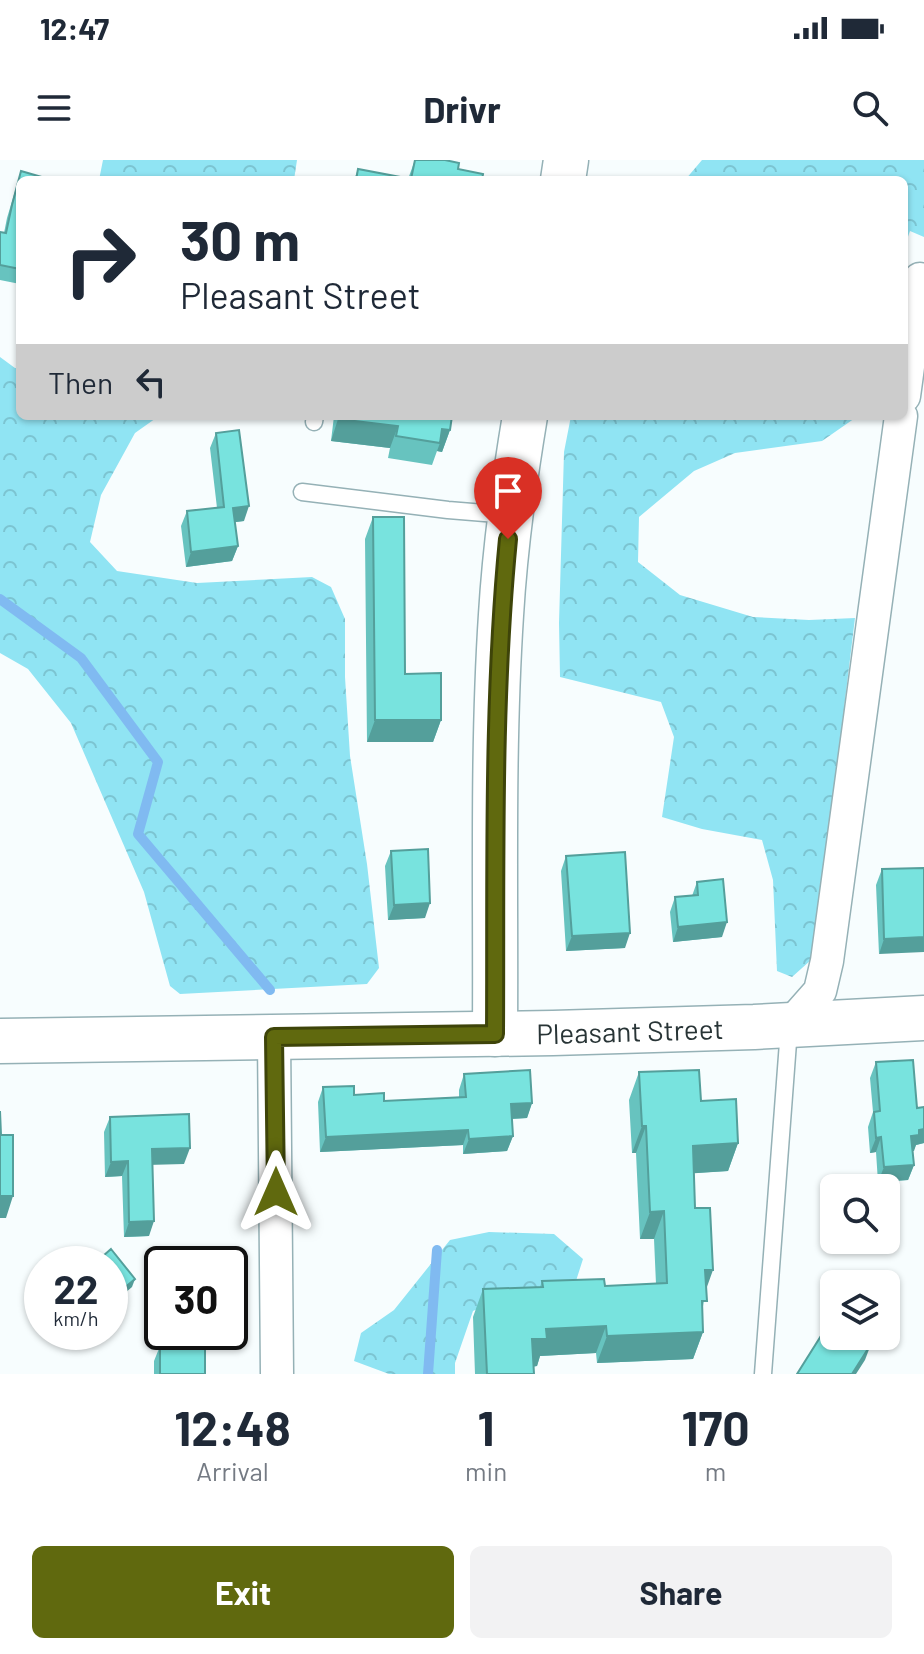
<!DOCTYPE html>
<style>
body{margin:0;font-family:Barlow,sans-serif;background:#f2f2f3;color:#1f2937;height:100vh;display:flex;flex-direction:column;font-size:30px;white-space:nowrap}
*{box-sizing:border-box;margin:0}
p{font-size:26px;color:#747a83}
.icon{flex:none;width:44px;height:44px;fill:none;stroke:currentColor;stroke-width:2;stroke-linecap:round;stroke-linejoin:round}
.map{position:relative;height:1214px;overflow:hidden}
.details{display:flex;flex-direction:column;background:#fff;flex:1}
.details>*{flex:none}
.guide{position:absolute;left:16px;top:16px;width:892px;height:244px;border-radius:12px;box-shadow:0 2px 6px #0004;background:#fff;color:#1f2937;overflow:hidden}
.tools{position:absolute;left:820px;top:1014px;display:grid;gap:16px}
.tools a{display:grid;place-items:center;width:80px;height:80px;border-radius:12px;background:#fff;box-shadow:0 2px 6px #0004;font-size:40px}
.speed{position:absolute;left:24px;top:1086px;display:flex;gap:16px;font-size:40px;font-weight:700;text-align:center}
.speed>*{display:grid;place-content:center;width:104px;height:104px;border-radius:50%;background:#fff;box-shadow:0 2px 6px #0004;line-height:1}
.speed small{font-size:20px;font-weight:400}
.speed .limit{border:4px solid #111;border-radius:12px;background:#fff;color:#111}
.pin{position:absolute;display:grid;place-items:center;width:68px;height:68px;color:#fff;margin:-82px -34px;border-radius:50% 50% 50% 0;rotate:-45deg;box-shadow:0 0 8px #0007}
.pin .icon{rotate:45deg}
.me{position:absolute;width:88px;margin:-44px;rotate:0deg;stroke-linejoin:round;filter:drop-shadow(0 0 6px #0008)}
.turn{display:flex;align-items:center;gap:28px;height:168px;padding:0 32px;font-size:36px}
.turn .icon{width:104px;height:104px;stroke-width:2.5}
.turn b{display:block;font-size:56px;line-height:68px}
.then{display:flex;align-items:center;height:76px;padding:0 32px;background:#0003;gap:16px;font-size:30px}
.eta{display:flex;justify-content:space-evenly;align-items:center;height:136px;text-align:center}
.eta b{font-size:48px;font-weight:700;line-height:56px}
.button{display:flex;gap:16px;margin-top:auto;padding:16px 32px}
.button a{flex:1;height:92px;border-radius:12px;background:#60690e;color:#fff;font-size:32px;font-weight:700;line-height:92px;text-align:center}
.button a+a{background:#f2f2f3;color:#1f2937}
.status{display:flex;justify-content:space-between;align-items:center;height:56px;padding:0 40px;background:#fff;direction:ltr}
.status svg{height:22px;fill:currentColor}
header{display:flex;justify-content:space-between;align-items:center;height:104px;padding:0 32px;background:#fff;font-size:36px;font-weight:700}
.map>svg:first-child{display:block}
</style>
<div class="status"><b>12:47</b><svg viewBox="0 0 49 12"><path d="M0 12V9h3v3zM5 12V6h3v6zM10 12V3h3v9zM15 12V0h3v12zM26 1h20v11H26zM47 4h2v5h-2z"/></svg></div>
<header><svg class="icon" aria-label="menu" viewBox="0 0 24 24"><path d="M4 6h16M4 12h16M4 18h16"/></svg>Drivr<svg class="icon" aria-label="search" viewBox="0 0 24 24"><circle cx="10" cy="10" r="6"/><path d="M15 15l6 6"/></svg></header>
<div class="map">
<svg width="924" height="1214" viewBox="0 0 924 1214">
<defs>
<pattern id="forest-crowns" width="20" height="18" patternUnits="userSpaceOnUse" patternTransform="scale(2)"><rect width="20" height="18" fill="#90e4f3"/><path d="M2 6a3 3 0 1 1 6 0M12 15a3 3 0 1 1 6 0" fill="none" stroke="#7cc4d1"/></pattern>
</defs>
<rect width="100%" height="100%" fill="#f7fdfe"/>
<path fill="url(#forest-crowns)" d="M103,0H297L294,20H99Z
M702,0H924V77L910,71L904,88V20H685Z
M0,197L15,208H20V256H159L135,273L101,335L90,382L117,411L197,423L312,417L331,427L345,459V517L350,596L367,704L379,808L367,824L180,834L170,826L144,732L71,563L28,509L0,493Z
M571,256H858L822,281L735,293L694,311L639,357L638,402L680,435L753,457L809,460L855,458L819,754L811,800L792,817L777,811L773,720L762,680L702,669L662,657L674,577L661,542L560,517L559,463L564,292Z
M489,1072L554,1074L583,1099L575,1124L503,1137L473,1151L455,1203V1214H389L354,1201L361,1173L394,1150L450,1080Z"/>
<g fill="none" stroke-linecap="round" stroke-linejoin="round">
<path stroke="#80baf1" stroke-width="10" d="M0,439L81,498L158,602L138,674L270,830
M428,1214L437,1090"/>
<g stroke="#95b1b6" stroke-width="19">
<path id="lane" d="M314,262L315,256
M302,332L448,350L509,355
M763,1214L789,869"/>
</g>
<g stroke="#95b1b6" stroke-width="35">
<path id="street" d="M904,236L920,119
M790,865L820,831L827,801L901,256
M274,877L277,1214"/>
</g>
<g stroke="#95b1b6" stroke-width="47">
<g id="secondary">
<path d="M563,20L566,0"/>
<path d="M495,874C496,735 492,594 501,455C505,388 514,322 525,256"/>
<path id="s1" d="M0,881L553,873L754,867L924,858"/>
</g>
</g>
<use href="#lane" stroke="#fff" stroke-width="16"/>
<use href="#street" stroke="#fff" stroke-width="32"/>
<use href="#secondary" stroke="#fff" stroke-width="44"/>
</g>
<path fill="#67c3bf" d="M415,0H445L458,9L482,20H354L358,9L408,19Z
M21,11L20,20V124L0,120V72L4,73L7,58Z
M334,256H452L450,270L442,292L437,291L432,305L388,298L390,288L331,281Z
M216,273L244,361L235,362L238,386L232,401L186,407L181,366L187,351L217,348L210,288Z
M373,357L405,514L441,560L433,582H367L365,379Z
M391,691L425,758L388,760L385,706Z
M566,696L625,788L566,791L561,711Z
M924,708L879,794L876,725L882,709Z
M697,722L722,777L673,782L670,752L675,737L692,736Z
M876,902L917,948L924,947V983L916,985L913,991L914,1005L908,1020L878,1022L876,992L870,993L868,967L873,952L870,918Z
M639,912L701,941L738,983L728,1011L694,1013L695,1048L706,1129L702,1152L703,1172L693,1199L597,1203L596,1193L540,1196L537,1206L533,1207L534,1214H475L473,1157L483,1129L540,1127L542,1121L605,1126L656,1124L654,1079H640L636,993H632L629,940Z
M464,914L532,943L527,958L512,959L513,976L507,991L463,994V985L320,992L318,942L323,927L384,941L459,937V930Z
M110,957L184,1004H153L149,1076L124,1077L122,1016L105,1017L104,972Z
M160,1186L205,1214H154V1201Z"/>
<path fill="#549f9b" d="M338,259L398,266L390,288L331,281Z
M442,269L450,270L442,292L437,291L440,283Z
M249,346L244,361L228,363L233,348Z
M238,386L232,401L186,407L191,392Z
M375,560H441L433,582H367Z
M430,743L425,758L388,760L394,745Z
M727,762L722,777L673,782L678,767Z
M630,773L625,788L566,791L572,776Z
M924,777V792L879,794L884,779Z
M532,943L527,958L506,959L511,944Z
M642,966H646L636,993H632Z
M924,969V983L916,985L914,991H906L911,976L919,970Z
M468,970L463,985L320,992L326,977Z
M513,976L507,991L463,994L469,979Z
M881,977L876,992L870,993L876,978Z
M738,983L728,1011L683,1014L693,986Z
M190,988L184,1004L147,1005L152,989Z
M128,1001L122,1016L105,1017L111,1002Z
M914,1005L908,1020L878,1022L884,1007Z
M0,1036H13L6,1058H0Z
M664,1051L654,1079H640L650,1052Z
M154,1061L149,1076L124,1077L129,1062Z
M705,1110H713L703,1138Z
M135,1119L132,1127L110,1146L111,1139Z
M606,1166L596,1193L540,1196L537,1206L522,1207L532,1179L546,1169Z
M703,1172L693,1199L597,1203L607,1176Z
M871,1184L865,1200L856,1214H852Z"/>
<path fill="#78e3de" stroke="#549f9b" stroke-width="2" d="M415,0H445L459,3L458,9L483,14L482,20H356L358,9L411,19Z
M21,11L52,20H20V109L0,105V72L6,73L12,45Z
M339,256H452L450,270L442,269L440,283L396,276L398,266L338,259Z
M239,270L249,346L233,348L238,386L191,392L187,351L224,347L216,273Z
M373,357H404L405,514L441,513V560H375Z
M428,689L430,743L394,745L391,691Z
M625,692L630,773L572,776L566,696Z
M924,708V777L884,779L882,709Z
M723,719L727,762L678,767L675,737L698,735L697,722Z
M913,900L917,948L924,947V969L919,970V975L911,976L914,1005L884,1007L881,977L876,978L874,952L880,951L876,902Z
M530,910L532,943L511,944L513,976L469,979L468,970L326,977L323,927L354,926V935L384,933V941L466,937L464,914Z
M699,910L701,941L736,939L738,983L693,986L695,1048H710L713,1110H705L707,1141H702L703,1172L607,1176L606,1166L546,1169L547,1179H532L534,1214H487L483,1129L543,1127L542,1121L604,1119L605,1126L667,1123L664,1051L650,1052L646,966H642L639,912Z
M0,951L1,975H13V1036H0Z
M189,954L190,988L152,989L154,1061L129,1062L128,1001L111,1002L110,957Z
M111,1089L135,1119L111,1139L110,1104H94Z
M831,1160L834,1162V1176H857L871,1184L852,1214H797Z
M205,1185V1214H160V1186Z"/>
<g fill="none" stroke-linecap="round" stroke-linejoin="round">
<g stroke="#3e4409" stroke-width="20">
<path id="route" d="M276,1032L274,877L495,874C496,709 492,544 508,379"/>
</g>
<use href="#route" stroke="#60690e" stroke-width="14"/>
</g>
<g text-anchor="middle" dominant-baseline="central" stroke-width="8" stroke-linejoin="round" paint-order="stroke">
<g font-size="28" fill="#283436" stroke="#fff">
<text stroke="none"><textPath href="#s1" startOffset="630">Pleasant Street</textPath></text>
</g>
</g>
</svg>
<div class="tools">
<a><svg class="icon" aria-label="search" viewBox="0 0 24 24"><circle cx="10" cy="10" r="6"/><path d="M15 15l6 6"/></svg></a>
<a><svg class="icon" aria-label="layers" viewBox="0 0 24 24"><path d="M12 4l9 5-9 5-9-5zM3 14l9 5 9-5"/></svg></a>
</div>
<div class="speed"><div>22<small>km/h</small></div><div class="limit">30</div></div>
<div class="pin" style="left:508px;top:379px;background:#d93025"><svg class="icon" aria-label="arrive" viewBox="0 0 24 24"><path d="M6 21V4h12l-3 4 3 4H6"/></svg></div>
<svg class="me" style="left:276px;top:1032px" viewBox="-20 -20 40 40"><path d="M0-17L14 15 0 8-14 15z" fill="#60690e" stroke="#fff" stroke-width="4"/></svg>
<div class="guide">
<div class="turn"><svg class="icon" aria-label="right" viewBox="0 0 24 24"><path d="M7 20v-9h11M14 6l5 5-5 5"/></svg><div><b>30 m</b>Pleasant Street</div></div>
<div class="then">Then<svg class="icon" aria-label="left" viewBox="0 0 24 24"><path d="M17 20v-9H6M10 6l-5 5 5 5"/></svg></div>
</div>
</div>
<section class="details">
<div class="eta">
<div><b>12:48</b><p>Arrival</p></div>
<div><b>1</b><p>min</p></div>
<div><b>170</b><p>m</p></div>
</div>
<div class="button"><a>Exit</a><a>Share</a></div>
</section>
